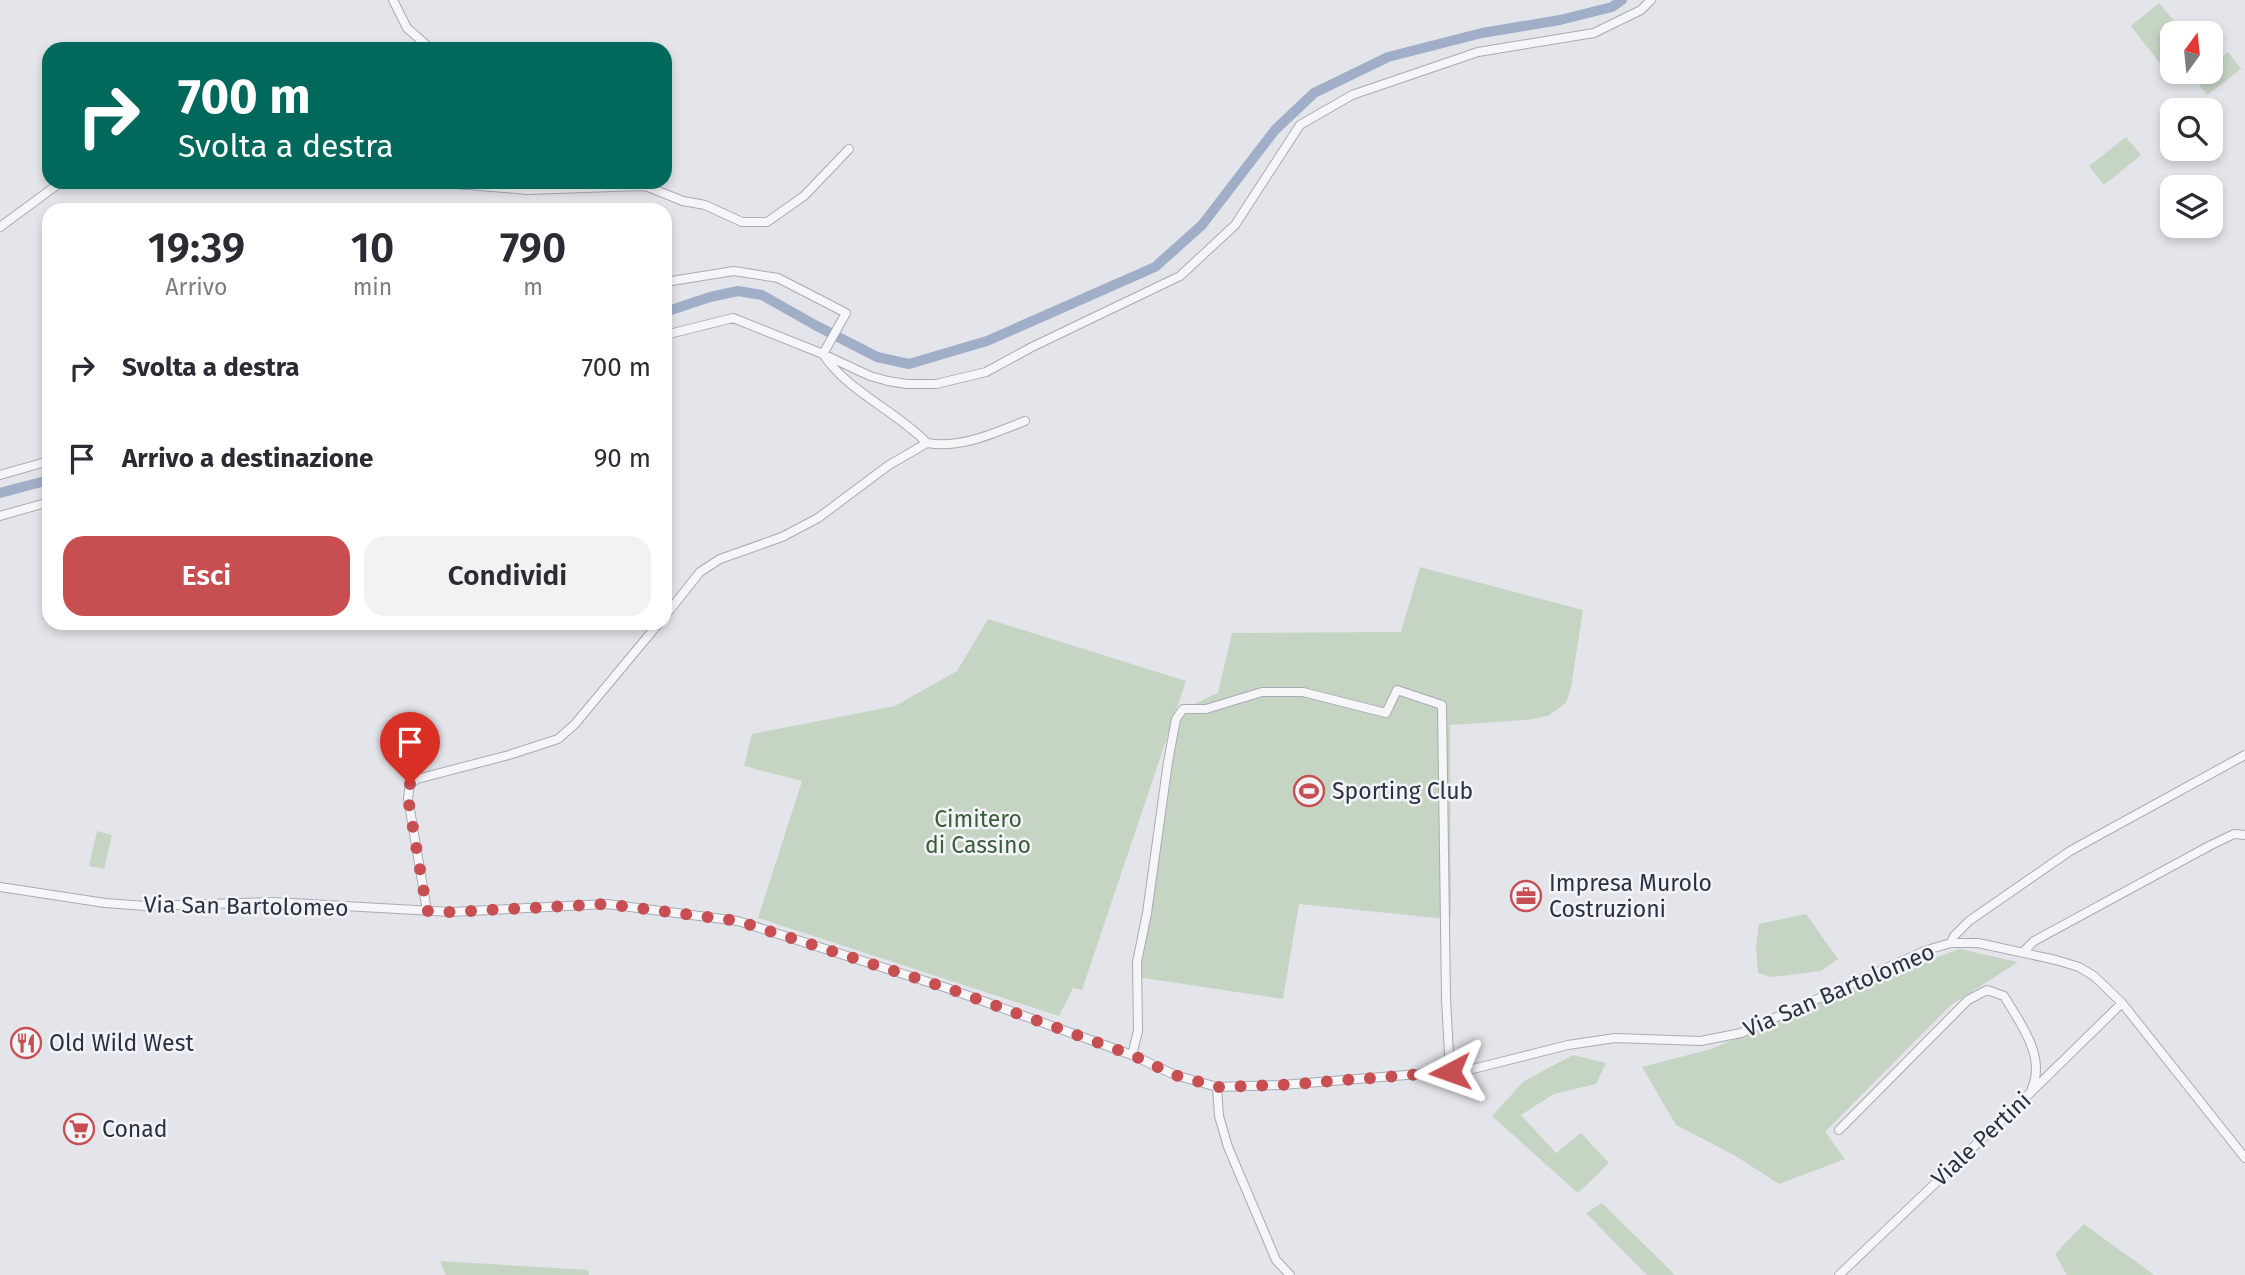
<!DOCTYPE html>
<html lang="it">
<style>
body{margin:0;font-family:"Fira Sans",sans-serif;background:#f2f2f3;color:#2b2b33;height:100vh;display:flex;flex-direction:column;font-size:26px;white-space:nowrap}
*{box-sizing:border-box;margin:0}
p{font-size:23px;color:#7c7c81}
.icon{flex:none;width:38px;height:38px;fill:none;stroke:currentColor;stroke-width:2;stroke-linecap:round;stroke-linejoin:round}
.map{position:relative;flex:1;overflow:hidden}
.drawer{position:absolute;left:42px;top:203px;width:630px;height:427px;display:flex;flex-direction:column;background:#fff;border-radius:21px;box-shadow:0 4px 10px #0003}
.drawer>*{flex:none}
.top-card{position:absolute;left:42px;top:42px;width:630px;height:147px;border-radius:21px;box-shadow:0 4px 10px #0003;background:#00695c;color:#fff;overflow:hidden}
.needle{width:46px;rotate:15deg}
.tools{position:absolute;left:2160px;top:21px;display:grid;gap:14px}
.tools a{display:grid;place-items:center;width:63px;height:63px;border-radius:14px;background:#fff;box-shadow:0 4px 10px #0003;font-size:35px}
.pin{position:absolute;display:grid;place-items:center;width:60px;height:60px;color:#fff;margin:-72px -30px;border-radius:50% 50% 50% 0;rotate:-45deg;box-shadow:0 0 7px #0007}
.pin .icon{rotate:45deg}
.me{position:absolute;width:77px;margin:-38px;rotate:266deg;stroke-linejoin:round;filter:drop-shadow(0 0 5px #0008)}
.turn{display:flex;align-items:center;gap:24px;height:147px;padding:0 21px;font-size:32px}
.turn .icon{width:91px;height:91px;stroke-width:2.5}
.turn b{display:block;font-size:49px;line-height:60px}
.eta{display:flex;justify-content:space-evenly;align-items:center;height:119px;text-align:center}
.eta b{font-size:42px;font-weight:600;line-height:49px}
.primary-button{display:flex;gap:14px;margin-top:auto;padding:14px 21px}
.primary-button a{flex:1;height:80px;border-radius:21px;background:#c84f51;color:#fff;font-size:28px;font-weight:600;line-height:80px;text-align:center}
.primary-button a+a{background:#f2f2f3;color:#2b2b33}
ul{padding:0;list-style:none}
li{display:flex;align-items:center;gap:21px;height:91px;padding:0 21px}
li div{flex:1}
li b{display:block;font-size:26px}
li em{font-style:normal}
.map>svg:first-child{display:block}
</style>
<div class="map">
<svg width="2245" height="1275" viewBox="0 0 2245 1275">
<rect width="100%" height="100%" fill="#e3e5ea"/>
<path fill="#c6d4c4" d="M2159,3L2184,33H2172V71L2168,74L2131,26Z
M2228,52L2241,69L2207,95L2194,78L2202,72H2210V66Z
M2126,137L2141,155L2104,185L2089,166Z
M1420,567L1583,610L1571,688L1566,703L1548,716L1527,720L1450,725L1451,917L1437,918L1299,904L1283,999L1137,977L1178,730H1179L1183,709L1218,693L1232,633L1401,632Z
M988,619L1186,681L1082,990L1073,988L1059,1016L758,918L802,781L744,766L752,734L895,706L957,671Z
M97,831L112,835L104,869L89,866Z
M1806,914L1838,959L1821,971L1771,977L1758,973L1756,947L1759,924Z
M1960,949L2018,962L1951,1005L1825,1132L1845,1159L1779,1184L1734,1155L1676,1125L1642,1067L1711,1049L1892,973Z
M1573,1055L1606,1063L1596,1084L1554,1094L1521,1115L1556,1153L1581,1133L1609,1163L1578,1193L1492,1116L1524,1081Z
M1602,1203L1675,1275H1647L1586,1213Z
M2084,1224L2154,1275H2067L2055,1254Z
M440,1261L588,1270L589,1275H446Z"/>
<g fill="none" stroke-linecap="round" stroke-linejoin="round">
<path stroke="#a0aec8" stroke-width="10" d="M665,312L710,297L738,291L762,295L815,325L877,357L909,364L987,341L1155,267L1202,225L1275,130L1314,93L1388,57L1482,33L1560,20L1612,7L1622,0
M0,493L49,480"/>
<g stroke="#a8abb4" stroke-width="10">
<path id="minor" d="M393,0L407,28L431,49
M431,182L528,190L641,186L648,187L683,201L705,205L742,222H767L804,196L849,149
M0,227L61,182
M665,282L734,271L778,278L846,313L823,354C848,392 895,410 927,443L889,465L818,518L782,537L720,559L700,572L665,616
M665,335L733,318L823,354L870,376L888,381L907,384H936L986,372L1032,347L1180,276L1235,225L1300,125L1352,95L1478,52L1594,33L1641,10L1651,0
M927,443C961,449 994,433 1025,421
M0,475L49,461
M0,516L49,502
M0,887L105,903L146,906L273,902L451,912L607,904L738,921L947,988L1132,1055L1175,1075L1217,1087L1282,1085L1469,1070L1568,1045L1615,1038L1701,1041L1741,1033L1927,950L1951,943H1978L2056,960L2079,967L2094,976L2122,1003L2245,1158
M427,911L408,798L410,784L417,779L509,755L558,739L575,724L659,623
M1951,943L1954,936L1969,921L2070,851L2245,755
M2023,952L2034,941L2211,845L2234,834L2245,835
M1132,1055L1138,1031L1137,962L1147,913L1168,762L1176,719L1183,709H1206L1262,692H1303L1386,713L1397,690L1442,705L1446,999L1450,1072
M1217,1087L1219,1116L1228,1147L1276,1260L1290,1275
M1839,1130L1968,1000L1987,990L2004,996C2020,1023 2046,1056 2032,1088
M1839,1275L2029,1094L2122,1003"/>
</g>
<use href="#minor" stroke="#f6f6f9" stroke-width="8"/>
</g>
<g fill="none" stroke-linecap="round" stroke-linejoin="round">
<path stroke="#c84f51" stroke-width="12" stroke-dasharray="0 21.6" d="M410,784L408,798L427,911L451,912L607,904L738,921L947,988L1132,1055L1175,1075L1217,1087L1282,1085L1450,1072"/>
</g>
<defs>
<g id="stadium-ring" transform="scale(1.575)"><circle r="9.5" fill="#f3f4f8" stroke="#c84f51" stroke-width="1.5"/><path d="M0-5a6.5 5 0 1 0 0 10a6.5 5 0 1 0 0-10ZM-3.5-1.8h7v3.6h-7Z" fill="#c84f51"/></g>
<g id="office-ring" transform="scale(1.575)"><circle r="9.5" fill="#f3f4f8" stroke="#c84f51" stroke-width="1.5"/><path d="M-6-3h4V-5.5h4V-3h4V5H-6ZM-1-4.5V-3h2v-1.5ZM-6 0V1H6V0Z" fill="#c84f51"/></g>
<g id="restaurant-ring" transform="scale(1.575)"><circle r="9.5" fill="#f3f4f8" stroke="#c84f51" stroke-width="1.5"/><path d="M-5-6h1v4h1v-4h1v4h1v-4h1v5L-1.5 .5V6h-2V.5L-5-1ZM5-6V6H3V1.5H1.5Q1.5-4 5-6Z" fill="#c84f51"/></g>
<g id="supermarket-ring" transform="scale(1.575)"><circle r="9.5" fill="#f3f4f8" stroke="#c84f51" stroke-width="1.5"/><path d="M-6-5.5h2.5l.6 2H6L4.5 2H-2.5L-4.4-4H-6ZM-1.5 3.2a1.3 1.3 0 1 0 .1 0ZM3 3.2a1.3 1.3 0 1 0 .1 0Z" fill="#c84f51"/></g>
</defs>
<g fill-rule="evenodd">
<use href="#stadium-ring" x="1309" y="791"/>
<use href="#office-ring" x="1526" y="896"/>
<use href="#restaurant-ring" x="26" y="1043"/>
<use href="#supermarket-ring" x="79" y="1129"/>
</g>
<g text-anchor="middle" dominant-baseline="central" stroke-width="5" stroke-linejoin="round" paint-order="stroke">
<g font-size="23" fill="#2b3142" stroke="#f3f4f8" text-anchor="start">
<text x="1332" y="791">Sporting Club</text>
<text x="1549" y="883">Impresa Murolo<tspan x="1549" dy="26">Costruzioni</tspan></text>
<text x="49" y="1043">Old Wild West</text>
<text x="102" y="1129">Conad</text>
</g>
<g font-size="23" fill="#3b5d39" stroke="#f3f4f8">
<text x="978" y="819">Cimitero<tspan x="978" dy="26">di Cassino</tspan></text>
</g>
<g font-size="23" fill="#2b3142" stroke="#f3f4f8">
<text transform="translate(246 906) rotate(1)">Via San Bartolomeo</text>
<text transform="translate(1839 990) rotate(-23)">Via San Bartolomeo</text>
<text transform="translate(1981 1139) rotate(-43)">Viale Pertini</text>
</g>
</g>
</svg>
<div class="tools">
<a><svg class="needle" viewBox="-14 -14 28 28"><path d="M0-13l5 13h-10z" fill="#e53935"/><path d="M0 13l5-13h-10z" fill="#7c7c81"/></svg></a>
<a><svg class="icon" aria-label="search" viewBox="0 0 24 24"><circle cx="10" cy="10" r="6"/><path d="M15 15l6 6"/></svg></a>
<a><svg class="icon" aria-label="layers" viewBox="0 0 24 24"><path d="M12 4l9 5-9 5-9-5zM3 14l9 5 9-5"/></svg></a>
</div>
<div class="pin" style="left:410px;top:784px;background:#d93025"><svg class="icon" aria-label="arrive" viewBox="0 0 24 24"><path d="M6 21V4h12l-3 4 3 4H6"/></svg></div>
<svg class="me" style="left:1450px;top:1072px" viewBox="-20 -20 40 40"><path d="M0-17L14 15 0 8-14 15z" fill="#c84f51" stroke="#fff" stroke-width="4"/></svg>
<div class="top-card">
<div class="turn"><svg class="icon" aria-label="right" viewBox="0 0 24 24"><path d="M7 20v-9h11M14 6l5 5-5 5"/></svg><div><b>700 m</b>Svolta a destra</div></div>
</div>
<section class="drawer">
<div class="eta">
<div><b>19:39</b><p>Arrivo</p></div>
<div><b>10</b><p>min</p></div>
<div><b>790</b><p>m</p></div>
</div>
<ul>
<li><svg class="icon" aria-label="right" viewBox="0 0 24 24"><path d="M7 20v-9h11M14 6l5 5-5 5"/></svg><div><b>Svolta a destra</b></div><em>700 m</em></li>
<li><svg class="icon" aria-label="arrive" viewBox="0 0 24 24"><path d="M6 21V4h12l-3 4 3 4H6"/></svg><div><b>Arrivo a destinazione</b></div><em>90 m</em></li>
</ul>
<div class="primary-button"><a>Esci</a><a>Condividi</a></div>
</section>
</div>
